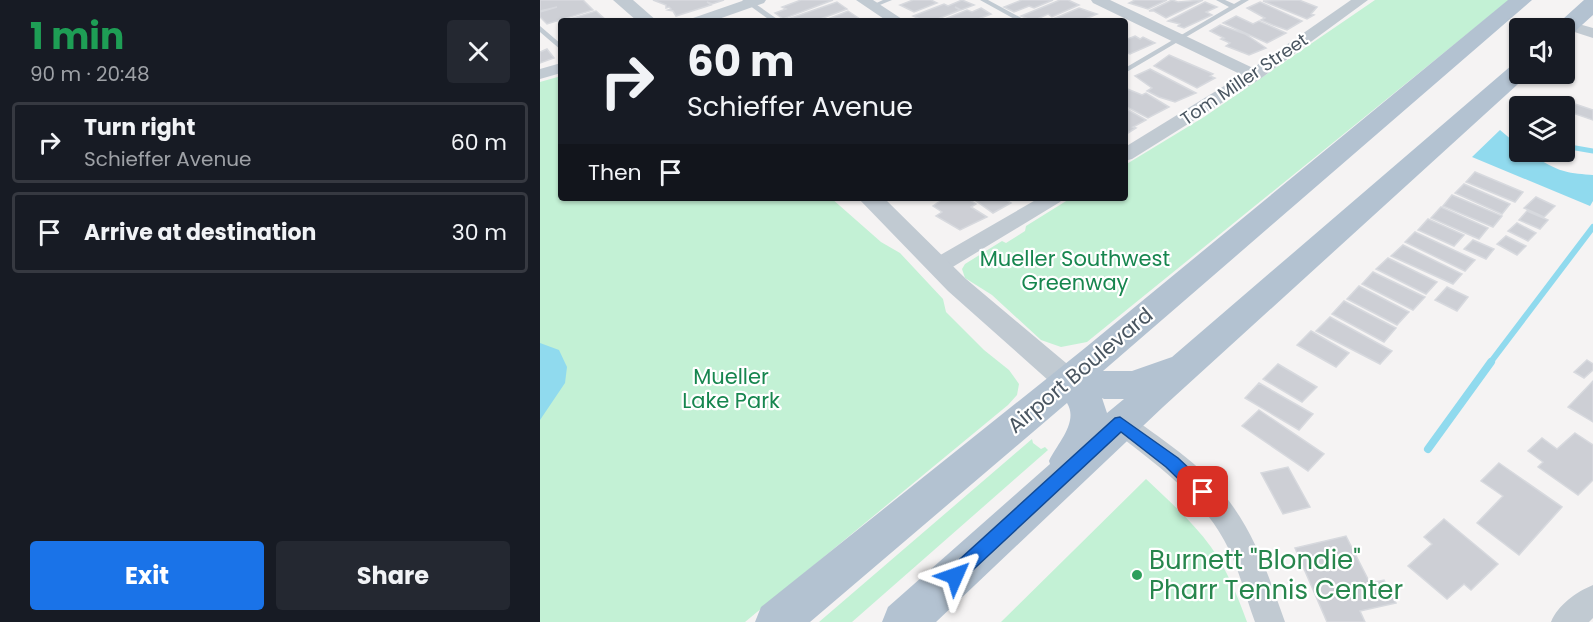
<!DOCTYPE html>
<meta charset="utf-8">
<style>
body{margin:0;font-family:Poppins,sans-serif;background:#242831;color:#f1f3f6;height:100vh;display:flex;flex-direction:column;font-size:22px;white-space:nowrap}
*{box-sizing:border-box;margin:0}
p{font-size:20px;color:#9ea1a6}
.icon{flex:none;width:33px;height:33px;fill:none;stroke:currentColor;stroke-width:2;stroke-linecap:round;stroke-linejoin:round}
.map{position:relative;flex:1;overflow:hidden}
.side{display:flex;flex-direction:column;background:#171b24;width:540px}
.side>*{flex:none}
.top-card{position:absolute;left:18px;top:18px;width:570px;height:183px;border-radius:6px;box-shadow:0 2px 4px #0004;background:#171b24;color:#f1f3f6;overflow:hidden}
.controls{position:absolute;left:969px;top:18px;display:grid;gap:12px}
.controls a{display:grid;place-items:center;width:66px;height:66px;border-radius:6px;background:#171b24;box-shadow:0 2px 4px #0004;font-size:30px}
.pin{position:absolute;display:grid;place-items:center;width:51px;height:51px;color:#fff;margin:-26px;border-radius:12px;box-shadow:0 3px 9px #0006}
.me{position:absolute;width:66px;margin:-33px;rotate:47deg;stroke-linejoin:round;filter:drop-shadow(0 0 4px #0008)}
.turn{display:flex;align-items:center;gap:21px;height:126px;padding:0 30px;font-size:27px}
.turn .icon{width:78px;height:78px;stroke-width:2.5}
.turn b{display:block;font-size:42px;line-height:51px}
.then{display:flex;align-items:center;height:57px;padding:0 30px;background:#0003;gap:12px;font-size:22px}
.round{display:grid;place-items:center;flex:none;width:63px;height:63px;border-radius:6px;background:#242831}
.headline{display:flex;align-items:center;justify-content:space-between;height:102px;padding:0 30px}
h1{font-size:36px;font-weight:700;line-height:45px;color:#1e9e55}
.button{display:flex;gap:12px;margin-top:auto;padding:12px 30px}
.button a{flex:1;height:69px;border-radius:6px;background:#1a73e8;color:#fff;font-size:24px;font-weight:700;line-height:69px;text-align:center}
.button a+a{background:#242831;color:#f1f3f6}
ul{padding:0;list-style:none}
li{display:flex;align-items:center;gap:18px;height:81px;margin:0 12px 9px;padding:0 18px;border:3px solid #363941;border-radius:6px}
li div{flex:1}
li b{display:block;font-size:22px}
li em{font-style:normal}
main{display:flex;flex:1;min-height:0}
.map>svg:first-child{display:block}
</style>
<main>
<section class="side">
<div class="headline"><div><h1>1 min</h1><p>90 m · 20:48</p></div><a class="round"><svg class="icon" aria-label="close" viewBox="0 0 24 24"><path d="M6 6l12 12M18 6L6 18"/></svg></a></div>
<ul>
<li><svg class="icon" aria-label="right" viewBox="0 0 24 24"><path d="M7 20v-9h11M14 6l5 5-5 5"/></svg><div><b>Turn right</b><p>Schieffer Avenue</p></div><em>60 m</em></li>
<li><svg class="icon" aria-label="arrive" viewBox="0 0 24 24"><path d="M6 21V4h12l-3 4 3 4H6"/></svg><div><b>Arrive at destination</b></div><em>30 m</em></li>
</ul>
<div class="button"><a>Exit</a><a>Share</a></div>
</section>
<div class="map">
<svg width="1053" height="622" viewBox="0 0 1053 622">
<rect width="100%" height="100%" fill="#f5f3f3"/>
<path fill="#c3f1d5" d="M835,0H969L547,342L521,347L501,340L452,295L425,278L422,269L425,264L462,241L466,243L485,231L486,226L531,198H585V165L664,117Z
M21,76V198H291L341,242L360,253L403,299L406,312L444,350L469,370L479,384L477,395L468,405L205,622H0V82Z
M492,439L493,443L501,449L505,447L508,450L312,622H279Z
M606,479C628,500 653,522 671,547C686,568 698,597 707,622H461Z"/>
<path fill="#90daee" d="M960,130L979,146L980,152C989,152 1011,168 1024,171C1033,174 1043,174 1053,175V201L1050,206L932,157Z
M0,343L19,350L27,367L25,383L0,420Z"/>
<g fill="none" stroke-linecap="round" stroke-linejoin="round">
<path stroke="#90daee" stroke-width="5" d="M975,113L980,115
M1024,146L1053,151"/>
<path stroke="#90daee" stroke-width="6" d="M950,363L1053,227"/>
<path stroke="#90daee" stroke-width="8" d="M888,449L951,362"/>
</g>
<path fill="#cdcfd5" stroke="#d7d9de" stroke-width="1.5" d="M0,0H43L53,10L7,24L0,17V12L17,7L0,11Z
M113,0H184L172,4L167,2L171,5L136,16L133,11L128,10L131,9L129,7L126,8V5Z
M261,0H293L243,19L235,13L246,9L242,7Z
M373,0H391L397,3L374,12L360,5Z
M422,0L434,5L421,10L415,7L420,10L393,21H384L373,16L404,4L408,6Z
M482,0H513L494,8L489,6L474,12L464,7Z
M520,0H528L539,5L512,17L508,14L493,21L481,16Z
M595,0H627L608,9L589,3Z
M632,0L638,2L663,0L626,18L614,11H609Z
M759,0L777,7L771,14L774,15L767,19L723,1Z
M297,2L307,9L275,21L245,20Z
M665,2L677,7L666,12L672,15L644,28L638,26L640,24L628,21Z
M720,2L762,21L747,30L733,25L721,20L725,18L707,8Z
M441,8L451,14L433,21H400L427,10L432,12Z
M539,8L557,14L541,21H508Z
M56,11L67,21H31L30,19Z
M308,11L320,19L283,21Z
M696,16L713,24L719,21L746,33L727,43L683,23Z
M680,25L705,34L726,48L709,55L686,46L690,43L681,39L684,38L670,31Z
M595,36L600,39L603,37L615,43L590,54L585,52V40Z
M7,49L14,58L0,63V52Z
M629,55L673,74L670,76L675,78L657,88L614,66Z
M610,69L656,93L635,102L619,97L607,91L612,88L595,76Z
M585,88L602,95L606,93L629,107L608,118L585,106Z
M1026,101L1053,110V120L1024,110V106H1021Z
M585,108L606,120L593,127L596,128L588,133L585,130Z
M935,172L983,192L975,202L926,182Z
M924,184L970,204L962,214L915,193Z
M912,195L962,216L953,227L903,206Z
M996,197L1015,206L1004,217L984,208Z
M392,198H427L436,204L431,207L447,217L420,230L396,216L402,212L393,206L400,201Z
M432,198H474L468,201L471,203L453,213Z
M901,207L948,228L939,239L891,218Z
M987,211L1008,220L1000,229L979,220Z
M888,219L924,235L914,246L878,230Z
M977,223L996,233L988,241L968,231Z
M875,232L935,260L925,271L865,242Z
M966,236L986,246L977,255L957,244Z
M933,240L954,249L946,259L924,249Z
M863,245L922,274L913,284L851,256Z
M848,258L897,282L886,294L836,269Z
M833,272L885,297L873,310L822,284Z
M819,286L869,312L857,325L807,299Z
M907,287L928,297L917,311L895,300Z
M804,301L856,328L844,342L792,314Z
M790,317L852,351L840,364L776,331Z
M771,331L809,353L796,367L757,345Z
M1047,360L1053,364V370L1044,378L1034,372Z
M738,364L777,387L762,402L723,379Z
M1053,381V422L1028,407Z
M719,383L773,414L759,430L705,398Z
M719,410L784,454L768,471L702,426Z
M1035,433L1053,445V480L1038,495L998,467L1003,462L988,451L1002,438L1017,449Z
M959,463L1022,507L979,555L937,523L963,496L941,481Z
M748,467L770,507L743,514L721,473Z
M904,519L958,564L931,590L924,584L907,599L868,566L892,544L884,537Z
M806,536L830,583L844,580L856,603L820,611L825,622H787L755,548Z"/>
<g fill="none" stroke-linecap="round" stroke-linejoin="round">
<path fill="#c1cad2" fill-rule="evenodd" d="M202,0H210L240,21H231Z
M343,0H352L335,7L330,6Z
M440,0H448L487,21H478Z
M676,0H685L694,4L701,0H709L585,73V68L689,7Z
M0,26L21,44V50L0,32Z"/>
<path fill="#c1cad2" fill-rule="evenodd" d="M205,0H226L224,3L173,21H150L153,18Z
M316,0H333L365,21H347Z
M551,0H570L713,68L811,0H828L720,79L592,159L585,161V147L702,75L553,3Z
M1028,21L1053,28V38L1022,28L1020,26L1023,23Z
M21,63V73L0,79V69Z
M499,198H523L520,202L406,271L398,273L390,271L387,266L390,261Z
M581,413L590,416C627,443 668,469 694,508C718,542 731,583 745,622H715C705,595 698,565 684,540C658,493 613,462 572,430L568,423L572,416Z
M1053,585V618L1049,622H1011C1018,605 1036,592 1053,585Z"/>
<path fill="#c1cad2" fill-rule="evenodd" d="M73,0H93L117,21H97Z
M318,198H344L426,279L538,373L543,381L538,389L528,392L518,389L408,291Z"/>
<path fill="#b3c2d1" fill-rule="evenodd" d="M968,0H992L563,371H592L632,357L972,65L980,63V74H990L988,75L623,407L396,622H342L348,607L510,464L509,461C517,444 539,422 527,403L270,622H215L221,607L545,348ZM562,398L564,399H584L567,413Z
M1044,0H1053V15L1032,34L1024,36V28H1013Z"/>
</g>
<path fill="#1a73e8" stroke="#114b97" stroke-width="1.5" d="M580,417L638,458L669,487L672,492L669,497L663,499L657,497L626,467L581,432L421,581L415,584L408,581L406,576L408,570L575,418Z"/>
<circle fill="#2e9e5b" stroke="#fff" stroke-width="2" cx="597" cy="575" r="6"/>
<g text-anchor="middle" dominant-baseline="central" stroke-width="4.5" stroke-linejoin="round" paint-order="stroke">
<g font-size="18" fill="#4a5661" stroke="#fff">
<text transform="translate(704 79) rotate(-34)">Tom Miller Street</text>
</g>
<g font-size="21" fill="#17864f" stroke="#fff">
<text x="535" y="258">Mueller Southwest<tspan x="535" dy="24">Greenway</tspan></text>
<text x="191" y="376">Mueller<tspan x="191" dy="24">Lake Park</tspan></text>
</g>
<g font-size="21" fill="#4a5661" stroke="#fff">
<text transform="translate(540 370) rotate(-40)">Airport Boulevard</text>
</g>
<g font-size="26" fill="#27864d" stroke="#fff" text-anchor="start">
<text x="609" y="560">Burnett "Blondie"<tspan x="609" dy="30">Pharr Tennis Center</tspan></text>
</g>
</g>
</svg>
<div class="controls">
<a><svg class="icon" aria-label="sound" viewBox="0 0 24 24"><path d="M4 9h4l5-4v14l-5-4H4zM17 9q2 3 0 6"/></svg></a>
<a><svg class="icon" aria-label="layers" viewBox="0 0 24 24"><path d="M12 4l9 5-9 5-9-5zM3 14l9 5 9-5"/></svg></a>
</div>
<div class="pin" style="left:663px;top:492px;background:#d93025"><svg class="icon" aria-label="arrive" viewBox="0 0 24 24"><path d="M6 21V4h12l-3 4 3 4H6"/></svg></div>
<svg class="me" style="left:415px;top:576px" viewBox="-20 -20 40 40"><path d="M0-17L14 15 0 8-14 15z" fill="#1a73e8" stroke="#fff" stroke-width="4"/></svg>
<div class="top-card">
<div class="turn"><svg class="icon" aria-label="right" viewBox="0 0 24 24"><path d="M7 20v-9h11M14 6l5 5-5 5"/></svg><div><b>60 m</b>Schieffer Avenue</div></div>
<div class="then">Then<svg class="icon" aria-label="arrive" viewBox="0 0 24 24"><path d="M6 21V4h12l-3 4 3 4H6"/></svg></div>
</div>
</div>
</main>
